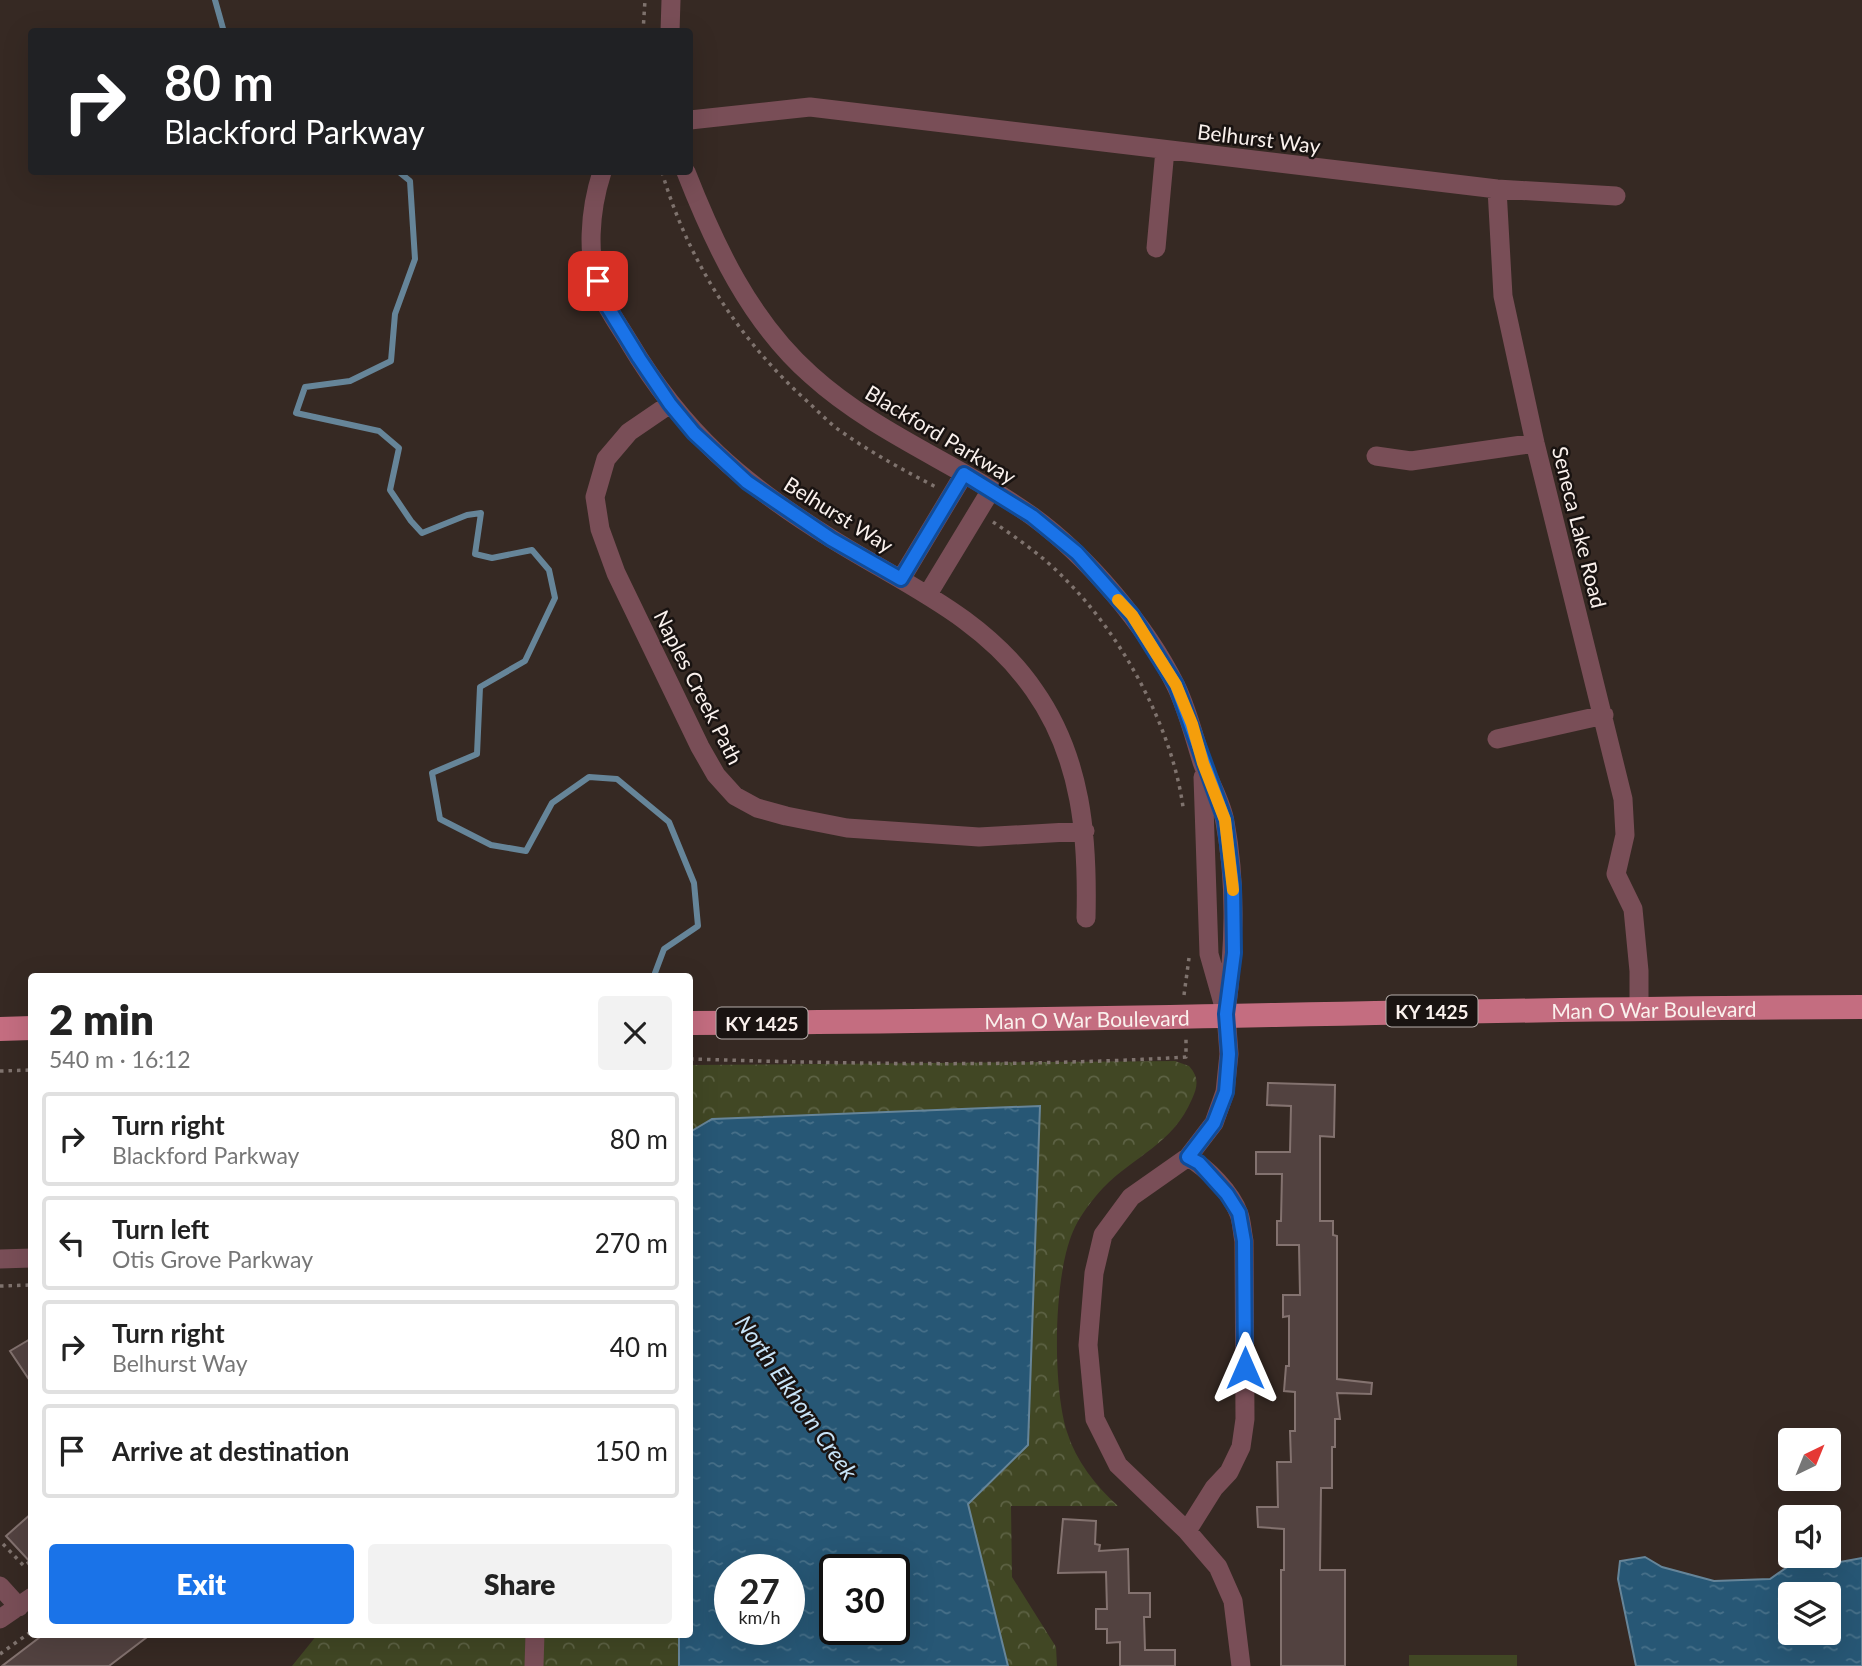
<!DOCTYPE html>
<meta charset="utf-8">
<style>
body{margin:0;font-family:Lato,sans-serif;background:#f2f2f2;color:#222;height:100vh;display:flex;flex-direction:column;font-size:26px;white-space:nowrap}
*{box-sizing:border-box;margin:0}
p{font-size:23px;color:#767676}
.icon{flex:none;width:38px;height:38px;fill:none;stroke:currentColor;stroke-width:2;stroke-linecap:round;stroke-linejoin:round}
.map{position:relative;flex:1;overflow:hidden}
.side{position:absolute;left:28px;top:973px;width:665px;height:665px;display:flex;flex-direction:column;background:#fff;border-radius:7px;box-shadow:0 7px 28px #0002}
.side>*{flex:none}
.guide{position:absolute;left:28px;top:28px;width:665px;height:147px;border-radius:7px;box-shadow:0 7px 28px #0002;background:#202124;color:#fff;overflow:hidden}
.needle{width:46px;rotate:43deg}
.fabs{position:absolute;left:1778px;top:1428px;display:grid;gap:14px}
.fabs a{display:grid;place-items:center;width:63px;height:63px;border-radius:7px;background:#fff;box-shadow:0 7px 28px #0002;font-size:35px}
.speed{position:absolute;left:714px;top:1554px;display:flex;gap:14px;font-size:35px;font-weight:700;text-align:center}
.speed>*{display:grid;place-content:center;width:91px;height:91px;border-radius:50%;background:#fff;box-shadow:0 7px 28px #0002;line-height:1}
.speed small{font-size:18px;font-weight:400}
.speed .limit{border:4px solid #111;border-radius:10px;background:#fff;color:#111}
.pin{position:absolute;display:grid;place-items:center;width:60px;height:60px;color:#fff;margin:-30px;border-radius:14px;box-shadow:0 4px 10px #0006}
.me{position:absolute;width:77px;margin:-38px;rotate:0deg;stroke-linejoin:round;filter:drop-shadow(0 0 5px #0008)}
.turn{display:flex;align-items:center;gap:24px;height:147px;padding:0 21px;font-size:32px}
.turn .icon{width:91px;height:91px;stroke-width:2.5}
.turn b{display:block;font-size:49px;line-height:60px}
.round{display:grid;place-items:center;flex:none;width:74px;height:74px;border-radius:7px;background:#f2f2f2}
.headline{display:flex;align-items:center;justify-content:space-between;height:119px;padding:0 21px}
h1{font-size:42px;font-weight:800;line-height:52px}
.action{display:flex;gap:14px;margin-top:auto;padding:14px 21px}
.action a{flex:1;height:80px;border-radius:7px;background:#1a73e8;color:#fff;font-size:28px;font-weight:800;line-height:80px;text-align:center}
.action a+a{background:#f2f2f2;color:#222}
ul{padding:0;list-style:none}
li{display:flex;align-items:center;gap:21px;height:94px;margin:0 14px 10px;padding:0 7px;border:4px solid #e0e0e0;border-radius:7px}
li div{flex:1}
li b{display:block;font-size:26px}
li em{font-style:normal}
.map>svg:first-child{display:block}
</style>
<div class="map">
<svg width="1862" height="1666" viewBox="0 0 1862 1666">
<defs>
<pattern id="forest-crowns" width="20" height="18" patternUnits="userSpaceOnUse" patternTransform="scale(1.75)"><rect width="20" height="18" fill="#414724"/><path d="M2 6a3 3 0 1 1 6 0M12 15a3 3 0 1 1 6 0" fill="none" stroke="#5d6244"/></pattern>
<pattern id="water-ripples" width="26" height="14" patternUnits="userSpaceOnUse" patternTransform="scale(1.75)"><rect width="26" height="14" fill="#275775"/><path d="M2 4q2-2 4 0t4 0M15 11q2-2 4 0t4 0" fill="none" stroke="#477089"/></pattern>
</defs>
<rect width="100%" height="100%" fill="#362923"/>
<path fill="url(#forest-crowns)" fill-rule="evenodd" d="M1175,1061L1189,1066C1199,1077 1198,1086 1192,1099C1173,1144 1134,1156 1103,1188C1092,1200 1082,1213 1075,1227C1053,1271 1052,1385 1067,1432C1076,1461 1095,1485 1118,1506H1011L1012,1577L1056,1647L1057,1666H292L317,1635L690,1634V1065ZM730,1570H789V1629H730ZM835,1570H894V1629H835Z"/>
<path fill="#414724" d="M1409,1655H1517V1666H1409Z"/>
<path fill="url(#water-ripples)" stroke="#668599" stroke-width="2" fill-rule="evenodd" d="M1040,1106L1028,1445L968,1504L1008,1666H679V1635L690,1634V1132L712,1119ZM730,1570H789V1629H730ZM835,1570H894V1629H835Z
M1645,1557L1662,1567L1714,1581L1770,1579L1796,1561L1829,1564L1862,1558V1666H1636L1618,1579L1620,1561ZM1790,1594H1829V1633H1790Z"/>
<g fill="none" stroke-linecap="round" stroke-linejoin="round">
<path stroke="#668599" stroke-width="6" d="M215,0L224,32
M399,172L410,181L415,259L395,314L391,361L350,381L305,387L296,413L379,431L399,448L390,490L411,521L422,533L467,515L481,513L475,554L492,558L532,550L549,570L555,598L525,661L480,687L477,754L432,773L440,819L491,845L526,851L552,803L589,777L617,779L669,822L694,883L698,926L664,949L655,973L656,976"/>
</g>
<path fill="#524240" stroke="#83726f" stroke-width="2" d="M1268,1083L1335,1085L1334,1137L1320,1136V1221H1333V1235L1337,1236V1379L1372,1383L1371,1394L1337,1393L1340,1419H1335V1447H1332V1488H1321L1320,1570H1345V1666H1281V1570H1284V1529L1258,1527L1257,1507H1278L1277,1462H1291L1290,1431H1295V1392L1284,1391L1286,1366H1289V1316L1283,1317V1295H1300L1299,1245H1277V1221H1281L1282,1174H1256V1152H1290L1291,1106L1267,1105Z
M32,1338V1384L10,1351Z
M32,1513V1564L6,1536Z
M1063,1519L1096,1521L1095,1544L1100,1545L1099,1551L1128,1549L1129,1593H1150V1617H1144L1145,1650H1175V1666H1120V1642L1107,1643V1629H1096V1609H1107L1106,1572L1058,1573Z
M44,1634H151L109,1666H2Z"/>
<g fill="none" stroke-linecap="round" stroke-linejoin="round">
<path stroke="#7f736e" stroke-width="3.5" stroke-dasharray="3.5 5" stroke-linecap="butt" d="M643,32L645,0
M662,172C688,261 739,340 808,402C818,411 828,422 839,430C870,452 903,470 936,487
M993,522C1017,538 1044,557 1064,578C1122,635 1172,727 1183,807
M1184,995L1189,958
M690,1059C855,1064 1021,1067 1186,1057V1038
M0,1071L32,1070
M0,1286L32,1285
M3,1544L24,1566L32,1560
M0,1654L32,1631"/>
<path stroke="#794e57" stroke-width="19" d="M670,32L671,0
M690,120L810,107L1497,189L1616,196
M602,172C590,209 585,259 602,296C609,312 620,327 629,342C683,433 743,484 832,539C904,584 984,617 1034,690C1082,758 1088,837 1086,918
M686,172C715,246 750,321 811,375C876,434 961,465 1032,516C1087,556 1146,625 1176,686C1188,711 1194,737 1202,762C1209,782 1222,802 1225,822C1237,886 1234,950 1226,1014
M1497,189L1503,296L1535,443L1623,799L1625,835L1616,874L1633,909L1639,971V1007
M1156,248L1165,150
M670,404L629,432L606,459L595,497L600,529L616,573L700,747L716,775L735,796L757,808L786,816L847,828L979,837L1085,831
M1376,456L1411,461L1535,443
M901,579L964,474
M928,594L991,490
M1497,739L1604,715
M1203,777L1209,954L1226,1014L1229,1054L1225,1092L1214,1123L1188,1157L1131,1197L1103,1235L1094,1273L1088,1345L1095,1419L1118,1465L1187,1531L1218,1567L1233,1601L1241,1666
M0,1259L32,1258
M1187,1531L1214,1488L1229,1472L1241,1447L1245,1419L1244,1241C1242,1232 1242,1222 1239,1214C1231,1192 1207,1168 1188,1157
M0,1586L19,1607
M0,1619L32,1597
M534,1666L535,1634"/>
<g stroke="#c46d80" stroke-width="24">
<path id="s1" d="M690,1023C1080,1022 1471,1008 1862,1007"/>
<path d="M0,1029L32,1028"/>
</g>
</g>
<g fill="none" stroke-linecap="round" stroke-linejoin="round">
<g stroke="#114b97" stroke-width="18">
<path id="route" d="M598,281L601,296L639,358L670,404L694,433L747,482L831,539L901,579L964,474L1032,516L1077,553L1132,615L1176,685L1225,820L1233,886L1234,953L1226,1014L1229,1054L1226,1092L1214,1123L1188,1157L1199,1163L1227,1194L1239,1213L1244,1241L1245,1368"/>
</g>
<use href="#route" stroke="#1a73e8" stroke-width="12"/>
<path stroke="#f59e0b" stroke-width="12" d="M1118,600L1132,615L1176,685L1192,724L1203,763L1225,820L1233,890"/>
</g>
<g text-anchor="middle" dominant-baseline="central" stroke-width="5" stroke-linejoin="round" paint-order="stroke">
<g fill="#191311" stroke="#b6aeab" stroke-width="2">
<rect x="1386.5" y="995.5" width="91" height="31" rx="5"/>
<rect x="716.5" y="1007.5" width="91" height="31" rx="5"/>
</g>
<g font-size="19" font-weight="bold" fill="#faf1ed">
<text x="1432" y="1011">KY 1425</text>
<text x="762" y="1023">KY 1425</text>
</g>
<g font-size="21" fill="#faf1ed" stroke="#191311">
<text transform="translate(1259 138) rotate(7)">Belhurst Way</text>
<text transform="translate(941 434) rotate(31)">Blackford Parkway</text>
<text transform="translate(839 514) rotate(32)">Belhurst Way</text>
<text transform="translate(1580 527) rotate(76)">Seneca Lake Road</text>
<text transform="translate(699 687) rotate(63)">Naples Creek Path</text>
<text stroke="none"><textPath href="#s1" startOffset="964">Man O War Boulevard</textPath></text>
<text stroke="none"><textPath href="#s1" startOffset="397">Man O War Boulevard</textPath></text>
</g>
<g font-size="23" font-style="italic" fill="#c8e4f8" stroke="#191311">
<text transform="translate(797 1397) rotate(55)">North Elkhorn Creek</text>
</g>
</g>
</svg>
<div class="fabs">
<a><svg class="needle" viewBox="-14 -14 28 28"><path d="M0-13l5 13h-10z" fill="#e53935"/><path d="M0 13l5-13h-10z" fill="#767676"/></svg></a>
<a><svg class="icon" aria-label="sound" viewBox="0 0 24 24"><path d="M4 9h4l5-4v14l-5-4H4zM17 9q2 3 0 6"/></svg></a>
<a><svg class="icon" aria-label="layers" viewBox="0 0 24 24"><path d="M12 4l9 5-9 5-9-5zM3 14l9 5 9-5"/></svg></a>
</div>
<div class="speed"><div>27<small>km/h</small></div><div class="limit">30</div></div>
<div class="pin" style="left:598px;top:281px;background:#d93025"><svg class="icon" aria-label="arrive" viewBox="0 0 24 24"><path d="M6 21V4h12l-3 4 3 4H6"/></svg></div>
<svg class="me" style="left:1245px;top:1368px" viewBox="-20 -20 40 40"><path d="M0-17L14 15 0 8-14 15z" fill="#1a73e8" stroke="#fff" stroke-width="4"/></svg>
<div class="guide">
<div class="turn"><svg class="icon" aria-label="right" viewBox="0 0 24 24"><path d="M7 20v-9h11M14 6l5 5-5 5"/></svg><div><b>80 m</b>Blackford Parkway</div></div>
</div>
<section class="side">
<div class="headline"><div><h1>2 min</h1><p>540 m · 16:12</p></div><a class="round"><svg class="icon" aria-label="close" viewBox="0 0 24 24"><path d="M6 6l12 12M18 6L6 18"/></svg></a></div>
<ul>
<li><svg class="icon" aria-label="right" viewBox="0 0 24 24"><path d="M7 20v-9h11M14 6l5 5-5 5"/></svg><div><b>Turn right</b><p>Blackford Parkway</p></div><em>80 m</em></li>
<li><svg class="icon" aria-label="left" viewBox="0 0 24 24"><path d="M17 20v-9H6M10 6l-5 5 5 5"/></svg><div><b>Turn left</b><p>Otis Grove Parkway</p></div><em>270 m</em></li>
<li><svg class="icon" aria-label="right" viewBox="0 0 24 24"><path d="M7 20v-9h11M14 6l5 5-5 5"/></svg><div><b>Turn right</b><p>Belhurst Way</p></div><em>40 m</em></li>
<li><svg class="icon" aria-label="arrive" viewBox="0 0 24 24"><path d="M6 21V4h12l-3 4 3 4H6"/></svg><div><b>Arrive at destination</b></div><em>150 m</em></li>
</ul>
<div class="action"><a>Exit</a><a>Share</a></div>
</section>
</div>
